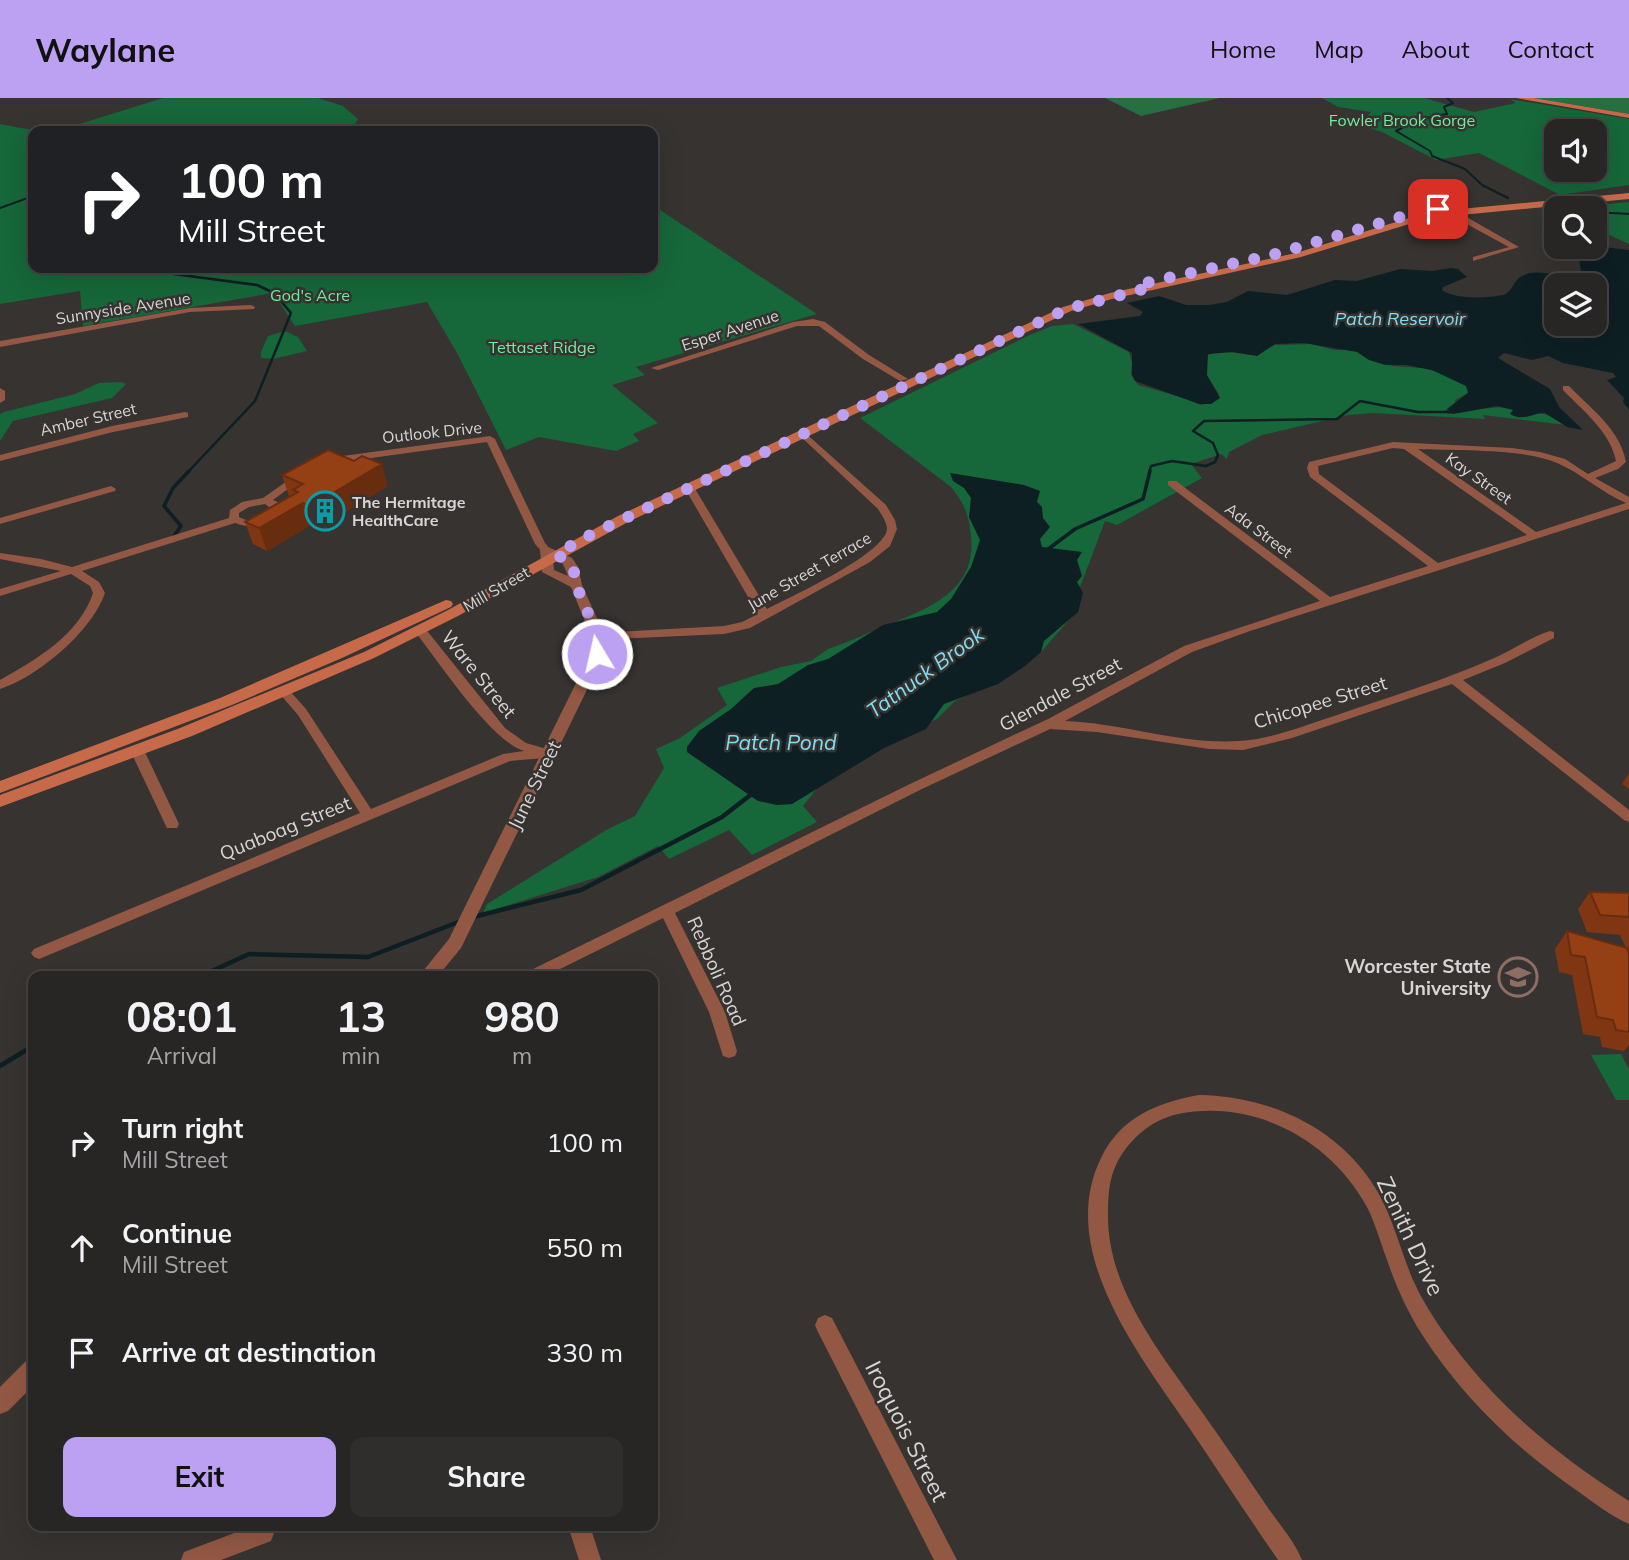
<!DOCTYPE html>
<style>
body{margin:0;font-family:Mulish,sans-serif;background:#302e2d;color:#f1f3f6;height:100vh;display:flex;flex-direction:column;font-size:26px;white-space:nowrap}
*{box-sizing:border-box;margin:0}
p{font-size:23px;color:#a5a5a7}
.icon{flex:none;width:38px;height:38px;fill:none;stroke:currentColor;stroke-width:2;stroke-linecap:round;stroke-linejoin:round}
.map{position:relative;flex:1;overflow:hidden}
.sheet{position:absolute;left:28px;top:873px;width:630px;height:560px;display:flex;flex-direction:column;background:#282625;border-radius:14px;box-shadow:0 7px 28px #0002,0 0 0 2px #444342}
.sheet>*{flex:none}
.top-card{position:absolute;left:28px;top:28px;width:630px;height:147px;border-radius:14px;box-shadow:0 7px 28px #0002,0 0 0 2px #444342;background:#202124;color:#fff;overflow:hidden}
.fabs{position:absolute;left:1544px;top:21px;display:grid;gap:14px}
.fabs a{display:grid;place-items:center;width:63px;height:63px;border-radius:14px;background:#282625;box-shadow:0 7px 28px #0002,0 0 0 2px #444342;font-size:35px}
.pin{position:absolute;display:grid;place-items:center;width:60px;height:60px;color:#fff;margin:-30px;border-radius:14px;box-shadow:0 4px 10px #0006}
.me{position:absolute;width:77px;margin:-38px;rotate:351deg;stroke-linejoin:round;filter:drop-shadow(0 0 5px #0008)}
.turn{display:flex;align-items:center;gap:24px;height:147px;padding:0 35px;font-size:32px}
.turn .icon{width:91px;height:91px;stroke-width:2.5}
.turn b{display:block;font-size:49px;line-height:60px}
.eta{display:flex;justify-content:space-evenly;align-items:center;height:119px;text-align:center}
.eta b{font-size:42px;font-weight:700;line-height:49px}
.primary-button{display:flex;gap:14px;margin-top:auto;padding:14px 35px}
.primary-button a{flex:1;height:80px;border-radius:14px;background:#bca0f2;color:#111;font-size:28px;font-weight:700;line-height:80px;text-align:center}
.primary-button a+a{background:#302e2d;color:#f1f3f6}
ul{padding:0;list-style:none}
li{display:flex;align-items:center;gap:21px;height:105px;padding:0 35px}
li div{flex:1}
li b{display:block;font-size:26px}
li em{font-style:normal}
header{display:flex;align-items:center;gap:42px;box-sizing:border-box;height:98px;padding:0 35px;background:#bca0f2;color:#111}
header strong{font-size:33px}
nav{display:flex;gap:38px;margin-inline-start:auto;font-size:24px}
.map>svg:first-child{display:block}
</style>
<header>
<strong>Waylane</strong>
<nav><a>Home</a><a>Map</a><a>About</a><a>Contact</a></nav>
</header>
<div class="map">
<svg width="1629" height="1462" viewBox="0 0 1629 1462">
<rect width="100%" height="100%" fill="#363331"/>
<path fill="#16673a" fill-rule="evenodd" d="M163,0H318L343,8L358,21L351,33H57Z
M1322,0H1424L1474,14L1516,5L1510,1L1629,21V87L1560,97L1479,55L1436,62L1382,34L1360,27L1371,14L1338,9ZM1556,33H1594V72H1556Z
M0,26L37,33H33V170H653V111L657,110L817,216L636,269L645,277L612,287L658,325L633,336L639,343L616,353L539,339L506,352L457,255L427,204L295,228L273,195L83,228L80,193L0,206Z
M1629,104V146L1594,130V115H1626L1594,114V110H1566Z
M1073,226L1129,254L1132,265L1131,276L1138,287L1185,300L1201,307L1210,305L1219,296L1207,279L1205,258L1221,253L1252,257L1275,247L1312,246L1334,252H1354L1392,268L1422,270L1439,274L1464,286L1470,294L1455,302L1456,307L1444,313L1448,316C1463,315 1476,311 1491,310C1512,307 1550,314 1566,327L1483,317L1485,321L1373,315L1348,317L1262,337L1229,354L1227,361L1221,356L1191,366L1202,380L1117,427L1105,423L1071,513L1074,516L1041,554L979,592L955,603L937,621L896,640L819,688L803,708L817,724L752,757L729,732L669,761L658,748L598,779L483,815L487,806L608,731L635,718L664,670L656,651L680,640L727,607L717,590L781,569L811,563L828,551C848,544 868,535 888,527C930,510 977,492 971,438C969,417 964,405 951,389L860,320L1032,236L1052,228Z
M285,233L298,239L307,253L273,261L261,260V254L268,238Z
M120,284L126,286L112,300L13,323L0,343V316L4,314L75,296L99,285Z
M1621,956L1629,971V1002H1616L1591,957Z"/>
<path fill="#256f43" d="M1093,0H1220L1141,18L1105,0Z
M1533,0H1629V16Z"/>
<path fill="#0d1f23" fill-rule="evenodd" d="M1603,149L1629,152V312L1623,304L1624,300L1607,282L1616,279L1613,275L1563,265L1548,258L1532,262L1504,255L1498,260L1550,291L1559,309L1583,332L1567,329L1545,315C1532,315 1523,324 1510,316L1513,312L1497,308L1453,316L1447,311L1468,295L1466,288L1432,272L1406,267H1385L1369,262L1357,254L1304,245L1275,246L1257,258L1233,254L1208,256L1207,277L1220,300L1211,306H1199L1135,283L1132,277V255L1078,226L1140,218L1143,214L1127,205L1159,198L1186,207H1209L1227,204L1248,193L1287,197L1335,182L1357,183L1400,171L1432,173L1451,170L1458,171L1467,179L1443,189L1442,192C1456,202 1486,200 1503,197C1513,194 1513,182 1522,178C1538,169 1560,181 1577,176L1581,173L1578,156ZM1556,187H1594V226H1556Z
M950,375L1024,387L1040,393L1037,404L1042,409L1043,420L1050,429L1040,441L1042,449L1082,454L1077,462L1082,478L1077,484L1083,495L1078,514L1044,543L1041,554L1025,568L998,586L944,606L926,631L884,650L792,706L777,707L758,703L687,654V649L699,633L731,611L754,590L778,586L808,567L828,561L883,527L937,514L951,501L971,469L980,442L969,419L971,400L964,390L953,383Z"/>
<g fill="none" stroke-linecap="round" stroke-linejoin="round">
<path stroke="#0d1f23" stroke-width="2" d="M1447,0L1453,5L1444,9L1447,16L1400,25L1402,30L1396,33L1430,53L1432,58L1465,71L1482,87L1508,100
M0,110L33,98
M1594,114L1629,116"/>
<path stroke="#0d1f23" stroke-width="2.5" d="M162,170L151,173L257,187L274,195L291,215L255,303L187,375
M1149,375L1151,368L1172,363L1206,368L1215,364L1218,357L1213,345L1193,333L1204,323L1337,321L1360,303L1418,314H1453"/>
<path stroke="#0d1f23" stroke-width="3.5" d="M174,438L181,428L164,408L173,390L189,373
M1043,455L1075,431L1143,401L1150,373"/>
<path stroke="#0d1f23" stroke-width="4.5" d="M473,819L581,792L722,719L753,695
M201,878L249,856L368,859L461,823
M0,968L33,948"/>
<path fill="#935844" fill-rule="evenodd" d="M1450,113H1456L1519,149L1473,163V159L1509,149L1450,117Z
M251,207L255,209L254,211L190,214L0,249V243L190,210Z
M813,221L825,224L869,257L908,281L900,283L863,261L819,228H797L658,272L651,270L793,224Z
M1563,288H1569C1591,311 1620,331 1626,364L1618,371L1595,380L1629,399V411L1250,533L1192,554L1065,623C1123,625 1181,647 1239,643C1273,641 1305,627 1337,617C1389,599 1442,583 1492,561C1512,553 1530,539 1550,533L1554,534V540L1505,565L1463,582L1629,712V724L1624,722L1452,586L1292,640L1243,652L1209,651L1097,634L1050,631L922,691L675,815L725,914L737,953L735,958L729,960L723,958L709,914L663,820L546,878H525L527,874L912,685L1048,621L1184,548L1320,503L1168,387V383H1176L1330,499L1428,468L1310,379L1307,370L1309,364L1393,344L1512,350L1540,354L1565,361L1588,376L1616,363C1610,333 1583,313 1563,292ZM1393,350L1404,351L1527,437L1438,465L1319,376L1318,368ZM1418,351C1457,353 1522,350 1557,365C1581,375 1602,395 1626,405L1536,434Z
M0,290L5,293V302L0,305Z
M185,314L188,315V319L113,334L0,363V357L112,328Z
M802,332L886,407L895,422L897,431L890,448L870,464L750,530L724,536L593,542V536L597,535L724,528L742,524L758,516L684,389L685,387L689,386L694,389L767,511C790,499 885,456 887,431C887,424 881,416 878,411L799,337L797,335Z
M490,338L495,341L545,445L551,452L550,454H542L535,446L487,344L328,366L323,363L328,360Z
M300,374L305,377L304,379L273,402L280,405L283,412C271,428 254,432 235,425L82,473L99,484L105,495C92,533 38,579 0,591V582C37,561 79,537 93,495L90,488L71,476L0,498V491L61,473L0,461V455L41,461L72,469L229,420L230,412L242,404L263,400ZM265,406L273,412C263,422 252,426 239,419V415L249,409Z
M111,388L116,391L115,393L0,426V420Z
M420,528L424,529L505,630L526,645L554,653L556,656L554,659L510,663L44,859L39,861L34,859L31,855L34,851L360,715L298,617L279,595L281,592H289L306,611L371,711L503,656L524,653C492,644 438,563 416,535V529Z
M137,648L144,652L179,726L177,730H167L165,726L130,652Z
M1199,997C1272,998 1344,1032 1380,1098C1394,1124 1401,1154 1413,1182C1421,1200 1431,1216 1442,1232C1493,1305 1554,1355 1629,1403V1426C1611,1418 1594,1405 1579,1394C1516,1351 1462,1299 1421,1235C1406,1211 1395,1186 1386,1159C1380,1143 1375,1125 1367,1109C1330,1041 1254,1001 1178,1016C1154,1021 1135,1037 1122,1056C1110,1074 1108,1093 1108,1113C1106,1190 1160,1254 1202,1314C1224,1345 1245,1376 1266,1407C1278,1425 1294,1442 1302,1462H1278C1249,1420 1221,1377 1192,1334C1142,1260 1055,1154 1101,1060C1121,1019 1156,1005 1199,997Z
M825,1217L832,1220L957,1462H934L818,1234L815,1227L818,1220Z
M253,1428H271L274,1435L271,1443L221,1462H181L184,1454Z
M568,1428H590L601,1462H579Z"/>
<path fill="#935844" fill-rule="evenodd" d="M546,448L572,460L578,469L582,487L604,536L602,561L461,850L438,878H419L449,841L588,561L590,536L571,489L542,474L540,452ZM553,460L563,466L568,478L554,472Z
M33,1261V1288L8,1313L0,1316V1289L25,1264Z"/>
<path fill="#c76a4a" fill-rule="evenodd" d="M1516,0H1534L1629,16V20Z
M1629,95V101L1429,120L1301,159L1112,201L1071,213L628,424L458,518L374,560L192,638L0,709V697L180,630L364,554L448,512L618,418L1063,209L1110,195L1296,155L1428,114Z
M446,502L451,503L453,506L451,509L342,560L232,607L0,695V683L220,600Z"/>
</g>
<path fill="#803612" d="M282,377L388,388L319,430L311,427L267,453L253,446L245,424L289,398Z
M1629,675V691L1622,686Z
M1590,794L1629,795V947L1624,953L1602,949L1600,939L1583,936L1572,877L1559,874L1555,851L1567,833L1626,850L1620,837L1587,834L1578,811Z"/>
<path fill="#682c0f" d="M382,366L388,388L319,430L311,408Z
M303,405L311,427L267,453L259,430Z"/>
<path fill="#953f15" stroke="#682c0f" stroke-width="2" d="M328,352L354,363L362,358L382,366L311,408L303,405L259,430L245,424L298,394L293,392L303,386L282,377Z
M1590,794L1629,795V819L1600,817Z
M1567,833L1627,850L1629,856V934L1616,932L1613,922L1597,919L1585,859L1571,857Z"/>
<g fill="none" stroke-linecap="round" stroke-linejoin="round">
<path stroke="#bca0f2" stroke-width="12" stroke-dasharray="0 21.6" d="M597,556V536L576,487L575,476L569,464L556,456L590,437L1067,211L1151,189L1145,185L1272,157L1404,118L1438,111"/>
</g>
<defs>
<g id="building-ring" transform="scale(2.0125)"><circle r="9.5" fill="#363331" stroke="#0f9aa8" stroke-width="1.5"/><path d="M-4-6H4V6H1V3H-1V6H-4ZM-2.5-4.3h1.7v1.8h-1.7ZM.8-4.3h1.7v1.8H.8ZM-2.5-1h1.7V.8h-1.7ZM.8-1h1.7V.8H.8Z" fill="#0f9aa8"/></g>
<g id="university-ring" transform="scale(2.0125)"><circle r="9.5" fill="#363331" stroke="#8d6e63" stroke-width="1.5"/><path d="M0-5L7-2L0 1L-7-2ZM-4 1L0 2.5L4 1V4Q0 6-4 4Z" fill="#8d6e63"/></g>
</defs>
<g fill-rule="evenodd">
<use href="#building-ring" x="325" y="413"/>
<use href="#university-ring" x="1518" y="879"/>
</g>
<g text-anchor="middle" dominant-baseline="central" stroke-width="5" stroke-linejoin="round" paint-order="stroke">
<g font-size="16" fill="#71eea0" stroke="#363331">
<text x="1402" y="22">Fowler Brook Gorge</text>
<text x="310" y="197">God's Acre</text>
<text x="542" y="249">Tettaset Ridge</text>
</g>
<g font-size="16" fill="#d7d5d5" stroke="#363331">
<text transform="translate(123 210) rotate(-9)">Sunnyside Avenue</text>
<text transform="translate(730 232) rotate(-18)">Esper Avenue</text>
<text transform="translate(88 321) rotate(-13)">Amber Street</text>
<text transform="translate(432 334) rotate(-6)">Outlook Drive</text>
<text transform="translate(1479 380) rotate(35)">Kay Street</text>
<text transform="translate(1259 432) rotate(37)">Ada Street</text>
<text transform="translate(809 473) rotate(-30)">June Street Terrace</text>
<text transform="translate(496 491) rotate(-30)">Mill Street</text>
</g>
<g font-size="16" font-weight="bold" fill="#d7d5d5" stroke="#363331" text-anchor="start">
<text x="352" y="404">The Hermitage<tspan x="352" dy="18">HealthCare</tspan></text>
</g>
<g font-size="18" font-style="italic" fill="#80def3" stroke="#363331">
<text x="1400" y="220">Patch Reservoir</text>
</g>
<g font-size="19" fill="#d7d5d5" stroke="#363331">
<text transform="translate(479 576) rotate(51)">Ware Street</text>
<text transform="translate(1060 596) rotate(-28)">Glendale Street</text>
<text transform="translate(1320 604) rotate(-17)">Chicopee Street</text>
<text transform="translate(534 687) rotate(-64)">June Street</text>
<text transform="translate(285 730) rotate(-22)">Quaboag Street</text>
<text transform="translate(717 873) rotate(66)">Rebboli Road</text>
</g>
<g font-size="19" font-weight="bold" fill="#d7d5d5" stroke="#363331" text-anchor="end">
<text x="1491" y="868">Worcester State<tspan x="1491" dy="22">University</tspan></text>
</g>
<g font-size="21" font-style="italic" fill="#80def3" stroke="#363331">
<text transform="translate(925 574) rotate(-36)">Tatnuck Brook</text>
<text x="781" y="644">Patch Pond</text>
</g>
<g font-size="23" fill="#d7d5d5" stroke="#363331">
<text transform="translate(1411 1138) rotate(65)">Zenith Drive</text>
<text transform="translate(907 1333) rotate(63)">Iroquois Street</text>
</g>
</g>
</svg>
<div class="fabs">
<a><svg class="icon" aria-label="sound" viewBox="0 0 24 24"><path d="M4 9h4l5-4v14l-5-4H4zM17 9q2 3 0 6"/></svg></a>
<a><svg class="icon" aria-label="search" viewBox="0 0 24 24"><circle cx="10" cy="10" r="6"/><path d="M15 15l6 6"/></svg></a>
<a><svg class="icon" aria-label="layers" viewBox="0 0 24 24"><path d="M12 4l9 5-9 5-9-5zM3 14l9 5 9-5"/></svg></a>
</div>
<div class="pin" style="left:1438px;top:111px;background:#d93025"><svg class="icon" aria-label="arrive" viewBox="0 0 24 24"><path d="M6 21V4h12l-3 4 3 4H6"/></svg></div>
<svg class="me" style="left:597px;top:556px" viewBox="-20 -20 40 40"><circle r="17" fill="#bca0f2" stroke="#fff" stroke-width="3"/><path d="M0-11L8 9 0 5-8 9z" fill="#fff"/></svg>
<div class="top-card">
<div class="turn"><svg class="icon" aria-label="right" viewBox="0 0 24 24"><path d="M7 20v-9h11M14 6l5 5-5 5"/></svg><div><b>100 m</b>Mill Street</div></div>
</div>
<section class="sheet">
<div class="eta">
<div><b>08:01</b><p>Arrival</p></div>
<div><b>13</b><p>min</p></div>
<div><b>980</b><p>m</p></div>
</div>
<ul>
<li><svg class="icon" aria-label="right" viewBox="0 0 24 24"><path d="M7 20v-9h11M14 6l5 5-5 5"/></svg><div><b>Turn right</b><p>Mill Street</p></div><em>100 m</em></li>
<li><svg class="icon" aria-label="ahead" viewBox="0 0 24 24"><path d="M12 20V5M6 11l6-6 6 6"/></svg><div><b>Continue</b><p>Mill Street</p></div><em>550 m</em></li>
<li><svg class="icon" aria-label="arrive" viewBox="0 0 24 24"><path d="M6 21V4h12l-3 4 3 4H6"/></svg><div><b>Arrive at destination</b></div><em>330 m</em></li>
</ul>
<div class="primary-button"><a>Exit</a><a>Share</a></div>
</section>
</div>
